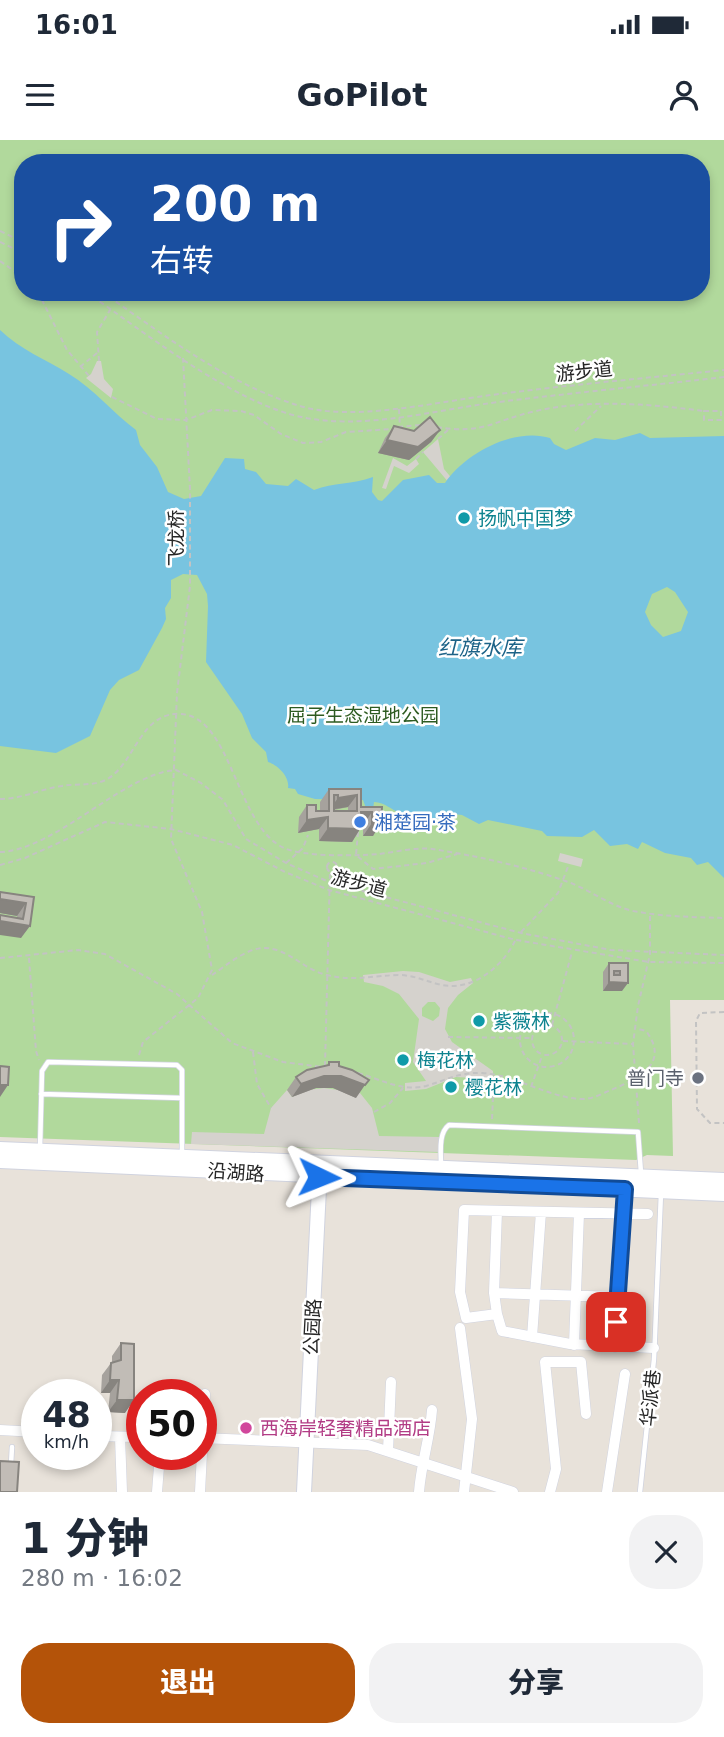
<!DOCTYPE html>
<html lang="zh">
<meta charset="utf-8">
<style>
body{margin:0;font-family:"DejaVu Sans","Noto Sans SC",sans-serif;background:#f2f2f3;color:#1f2937;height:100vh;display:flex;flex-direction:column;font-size:26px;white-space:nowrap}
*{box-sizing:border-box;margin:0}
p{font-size:23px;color:#747a83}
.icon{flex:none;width:38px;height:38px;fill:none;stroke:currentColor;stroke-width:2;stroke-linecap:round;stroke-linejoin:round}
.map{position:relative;height:1352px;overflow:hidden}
.panel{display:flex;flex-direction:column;background:#fff;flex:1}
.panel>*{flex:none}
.top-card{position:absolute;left:14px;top:14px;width:696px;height:147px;border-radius:28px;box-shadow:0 4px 10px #0003;background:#1a4fa0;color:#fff;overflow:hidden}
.speed{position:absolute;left:21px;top:1239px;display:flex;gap:14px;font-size:35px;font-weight:700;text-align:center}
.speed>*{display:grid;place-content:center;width:91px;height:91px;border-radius:50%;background:#fff;box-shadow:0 4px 10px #0003;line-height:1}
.speed small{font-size:18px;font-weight:400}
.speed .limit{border:10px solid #d22;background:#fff;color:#111}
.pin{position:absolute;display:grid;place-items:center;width:60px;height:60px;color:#fff;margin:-30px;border-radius:14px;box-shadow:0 4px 10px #0006}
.me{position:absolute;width:77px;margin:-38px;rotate:92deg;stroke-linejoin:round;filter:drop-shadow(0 0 5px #0008)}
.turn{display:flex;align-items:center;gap:24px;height:147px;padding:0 21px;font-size:32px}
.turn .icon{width:91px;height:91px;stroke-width:2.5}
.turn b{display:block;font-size:49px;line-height:60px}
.round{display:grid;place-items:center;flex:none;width:74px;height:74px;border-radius:28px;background:#f2f2f3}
.headline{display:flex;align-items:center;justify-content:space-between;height:119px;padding:0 21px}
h1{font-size:42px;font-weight:800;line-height:52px}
.primary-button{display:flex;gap:14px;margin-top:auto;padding:14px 21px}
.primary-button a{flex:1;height:80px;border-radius:28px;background:#b45309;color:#fff;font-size:28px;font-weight:800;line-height:80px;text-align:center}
.primary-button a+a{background:#f2f2f3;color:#1f2937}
.status{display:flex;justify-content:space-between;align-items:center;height:49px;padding:0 35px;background:#fff;direction:ltr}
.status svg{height:19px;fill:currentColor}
header{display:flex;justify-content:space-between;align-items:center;height:91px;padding:0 21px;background:#fff;font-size:32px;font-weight:800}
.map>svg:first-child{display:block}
</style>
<div class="status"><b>16:01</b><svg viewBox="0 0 49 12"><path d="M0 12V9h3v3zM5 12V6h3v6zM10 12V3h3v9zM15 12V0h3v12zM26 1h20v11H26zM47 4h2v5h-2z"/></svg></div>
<header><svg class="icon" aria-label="menu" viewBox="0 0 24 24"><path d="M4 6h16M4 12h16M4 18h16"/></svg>GoPilot<svg class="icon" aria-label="person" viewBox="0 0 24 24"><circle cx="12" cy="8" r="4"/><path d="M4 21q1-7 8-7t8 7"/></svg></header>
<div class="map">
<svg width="724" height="1352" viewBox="0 0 724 1352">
<rect width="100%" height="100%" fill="#e8e2da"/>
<path fill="#b1d99c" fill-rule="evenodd" d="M0,0H724V860H670L673,1016L647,1015L636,1020L0,997ZM23,23H702V152H23Z"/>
<path fill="#d5d2cd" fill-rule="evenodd" d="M97,221H101L104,239L113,249L111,258L86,238L91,234Z
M438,299L444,329L464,353L460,356L423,312Z
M393,318L407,326L416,319L419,324L409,333L394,326L386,349L382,348Z
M560,713L583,719L581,727L558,721Z
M403,831L419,832L450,842L471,838L473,843L458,855L448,868L445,889L452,902L493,931V939L456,937L426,949L405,951V943L426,941L413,922L419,879L399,854L383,846L364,842L363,835ZM428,862H435L440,868L439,876L433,881L422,876V868Z
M324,948L360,953L372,968L379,996L439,997V1012L191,1004L192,992L264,994L271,968L287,950L292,957L307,950Z"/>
<path fill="#78c4e0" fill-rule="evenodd" d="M0,190C21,210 45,219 69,234C94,249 113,273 136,290L140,305L157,327L168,352L184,359L201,356L225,318L244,319L245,329L256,332L266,344L288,346L296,339L314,350C334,342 352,345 373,337L372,352L378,360L382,361L403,340L429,335L437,343H445C465,313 515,287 550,298L554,304L566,310L595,298L615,300L640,293L650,298L724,296V738L708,722L697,725L691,718L665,713L642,702L638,709L627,704L610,706L594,690L582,697L547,696L542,691L488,680L479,684L462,675L445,673L440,679C428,679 411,678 400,673C390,669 386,663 374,662L373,669L366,668L363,660L315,659L298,654L295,649L288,648C290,637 278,625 268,622L266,612L252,598L242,574L206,522L208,466L207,454L197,435L183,434L171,440V458L165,468L166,479L162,488L139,530L119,540L110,550L90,596L56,613L0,606ZM667,447L675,452L688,472L681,491L663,497L651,485L645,472L652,454Z"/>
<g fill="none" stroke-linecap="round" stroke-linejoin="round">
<g stroke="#d0d3df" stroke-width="6">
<path id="lane" d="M41,954L182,958
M40,1009L42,931L48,922L177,925L182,930V1014
M441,1026C441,1013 438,993 449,985L638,992L641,1033
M11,1324L12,1307
M640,1352L654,1219L661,1053"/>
</g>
<g stroke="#d0d3df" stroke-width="11">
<path id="street" d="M497,1071L494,1153L497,1174
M648,1074L464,1070L460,1152L466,1178L497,1174L502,1191L570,1204L654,1208
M494,1153L618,1157
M460,1188L472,1279L464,1352
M532,1197L541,1072
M574,1205L579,1073
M615,1207L625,1049
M0,1290L37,1292
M96,1296L142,1297
M120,1297L122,1352
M201,1298L368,1305L513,1352
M388,1311L391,1242
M157,1352L160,1314
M200,1352L205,1254
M419,1352C421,1324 430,1298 432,1270
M550,1352L556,1329L545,1222H581L586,1274
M607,1352L625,1234"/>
</g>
<g stroke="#d0d3df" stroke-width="16">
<path id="secondary" d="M0,1009L724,1040
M0,1021L724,1054
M304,1352L320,1028"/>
</g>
<path stroke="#c3c3c3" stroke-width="2" stroke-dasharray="5 3.5" stroke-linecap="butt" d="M0,91L23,102
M0,102L23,113
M0,121L23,137
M38,152L67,210L89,236
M86,152C146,193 235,265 306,278C367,289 431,271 491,263C569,253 647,246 724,237
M102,152C164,195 227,244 300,266C352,282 437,262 491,255C568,245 646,238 724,230
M99,221L97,192L110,170
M80,227L97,213
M112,257L157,279L186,280L212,270L241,271L254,275L281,294L303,303L321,302L346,292L393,289
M399,269L400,288
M704,271H721V280H704Z
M398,287L421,285
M437,287C484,295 494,280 536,271C590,259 650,264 704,271
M575,291L601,266
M438,299L448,290
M416,319L423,312
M0,659C22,659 40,649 62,646C77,643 95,647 109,638C135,622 141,571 181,574C232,577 236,686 284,708C304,717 356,716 379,714C396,712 415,707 432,709C478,716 527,727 571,743C593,752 615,769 639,772C667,777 696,777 724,778
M358,692L356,715L373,729L427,723L457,714
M0,712C56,710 124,633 176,630L201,643L223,660L246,699L286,723L329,742L521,793L611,810L724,815
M327 727a5 5 0 1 1 10 0a5 5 0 1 1-10 0Z
M286,723L303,708L308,695
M0,725L25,718L105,682L171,689L233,705L285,732L329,750L516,800L649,822L724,823
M521,792L558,753L569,724
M0,818L78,810L105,814L177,854L232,903L283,922L322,927
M29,818L36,911L39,920
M212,835C226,826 246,808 264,808C288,808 304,830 327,835C355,842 374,835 401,835C416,836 428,842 442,845C473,851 502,827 515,801
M724,872L700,873L696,881L697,969L710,983H724
M520 900a27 27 0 1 1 54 0a27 27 0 1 1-54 0Z
M532 900a15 15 0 1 1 30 0a15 15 0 1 1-30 0Z
M552,885L572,812
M448,897L530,898
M563,901L633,904
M253,912L257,944L271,968
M139,915L143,902L198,858L212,830L202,772L171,699L177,553L190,446V349L183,218
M325,926L330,731
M358,933C380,939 402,952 426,946C446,940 460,932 482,933C516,935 547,957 580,959C591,960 601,954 611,950C637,939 671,924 646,891L635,888
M531,947L542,916
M374,972L390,963L403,948
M492,979L494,936
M639,983L633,904L638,866L650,814V774"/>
<use href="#lane" stroke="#fff" stroke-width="4.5"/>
<use href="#street" stroke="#fff" stroke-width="10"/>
<use href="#secondary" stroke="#fff" stroke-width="14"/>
</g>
<path fill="#a6a29d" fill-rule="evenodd" d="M394,286L414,291L440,290L431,302L409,320L378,313L385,298Z
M329,649H361V667H382L373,696H363V685H361L360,689L352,702L319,701V689L298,693L299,677L307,665L316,671H320V662ZM348,667V671H334V670Z
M34,757L21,798L17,776L0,773Z
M609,823H628L622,851H603V832Z
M329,922L339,926L356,958L333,948H316L292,957L287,950L296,937L326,926Z
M121,1203L125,1273L108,1272L110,1253H101L102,1235L111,1223L112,1222V1216Z"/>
<path fill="#87847f" d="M440,290L431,302L409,320L378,313L387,300Z
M357,655L348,667L329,670L338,658Z
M361,672H372L363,685H352Z
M328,677L319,689L298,693L307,680Z
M372,683H381L373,696H363Z
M328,688L360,689L352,702L319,701Z
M0,759L26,763L17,776L0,773Z
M0,781L30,786L21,798L0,795Z
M609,842L628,843L622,851H603Z
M324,936H341L365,945L356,958L333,948H316L292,957L301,944Z
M0,945H8L0,957Z
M110,1240H119L110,1253H101Z
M117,1260H134L125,1273L108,1272Z"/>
<path fill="#c1bcb6" stroke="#87847f" stroke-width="2" fill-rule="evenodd" d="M430,277L440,290L418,307L387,300L394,286L414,291Z
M329,649H361V667H382L381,683H372V672H361L360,689L328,688V677L307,680V665H316V671H329ZM334,655H338V658L357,655V671H334Z
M0,752L34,757L30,786L0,781V775L23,779L26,763L0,759Z
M609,823H628V843L609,842ZM614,831H620V835H614Z
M329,922H339V926L352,930L369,940L365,945L341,936H324L301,944L296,937L307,930L329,925Z
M0,926L9,927L8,945H0Z
M121,1203L134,1204V1260H117L119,1240H110L111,1223L121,1220Z
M0,1321L19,1322L17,1352H0Z"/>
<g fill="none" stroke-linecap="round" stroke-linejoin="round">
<g stroke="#114b97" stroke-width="18">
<path id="route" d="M319,1037L625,1049L616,1182"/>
</g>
<use href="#route" stroke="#1a73e8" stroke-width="12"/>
</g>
<g fill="#0f9aa8" stroke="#fff" stroke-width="2.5">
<circle cx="464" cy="378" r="7"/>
<circle cx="479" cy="881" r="7"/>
<circle cx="403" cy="920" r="7"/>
<circle cx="451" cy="947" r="7"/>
</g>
<circle fill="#3f7fe0" stroke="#fff" stroke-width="2.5" cx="360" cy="682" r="7"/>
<circle fill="#6b7280" stroke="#fff" stroke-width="2.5" cx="698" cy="938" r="7"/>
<circle fill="#d1479c" stroke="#fff" stroke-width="2.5" cx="246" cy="1288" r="7"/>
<g text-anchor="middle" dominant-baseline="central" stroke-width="5" stroke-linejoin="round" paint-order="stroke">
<g font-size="19" fill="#272727" stroke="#fff">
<text transform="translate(584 231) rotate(-6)">游步道</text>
<text transform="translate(176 398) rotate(-90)">飞龙桥</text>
<text transform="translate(359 743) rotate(15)">游步道</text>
<text transform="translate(236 1032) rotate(4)">沿湖路</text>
<text transform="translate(312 1187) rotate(-87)">公园路</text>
<text transform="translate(650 1258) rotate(-84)">华派巷</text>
</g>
<g font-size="19" fill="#0d838f" stroke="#fff" text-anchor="start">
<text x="478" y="378">扬帆中国梦</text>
<text x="493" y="881">紫薇林</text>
<text x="417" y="920">梅花林</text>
<text x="465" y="947">樱花林</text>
</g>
<g font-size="19" fill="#2d5b21" stroke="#fff">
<text x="363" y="575">屈子生态湿地公园</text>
</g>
<g font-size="19" fill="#366cbe" stroke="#fff" text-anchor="start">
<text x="374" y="682">湘楚园·茶</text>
</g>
<g font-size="19" fill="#5b616d" stroke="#fff" text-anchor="end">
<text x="684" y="938">普门寺</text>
</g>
<g font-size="19" fill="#b23c85" stroke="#fff" text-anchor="start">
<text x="260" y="1288">西海岸轻奢精品酒店</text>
</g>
<g font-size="21" font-style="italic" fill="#1c6287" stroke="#fff">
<text x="480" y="508">红旗水库</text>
</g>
</g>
</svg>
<div class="speed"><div>48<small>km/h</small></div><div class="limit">50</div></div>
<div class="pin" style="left:616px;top:1182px;background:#d93025"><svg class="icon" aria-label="arrive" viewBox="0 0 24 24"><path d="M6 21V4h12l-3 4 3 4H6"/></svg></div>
<svg class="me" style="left:319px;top:1037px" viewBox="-20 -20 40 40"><path d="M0-17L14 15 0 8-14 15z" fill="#1a73e8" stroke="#fff" stroke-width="4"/></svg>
<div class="top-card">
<div class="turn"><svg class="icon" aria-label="right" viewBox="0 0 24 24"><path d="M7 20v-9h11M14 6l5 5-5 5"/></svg><div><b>200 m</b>右转</div></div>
</div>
</div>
<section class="panel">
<div class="headline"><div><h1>1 分钟</h1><p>280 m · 16:02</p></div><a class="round"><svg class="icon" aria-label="close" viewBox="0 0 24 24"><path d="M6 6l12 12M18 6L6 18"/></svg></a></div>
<div class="primary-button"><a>退出</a><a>分享</a></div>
</section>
